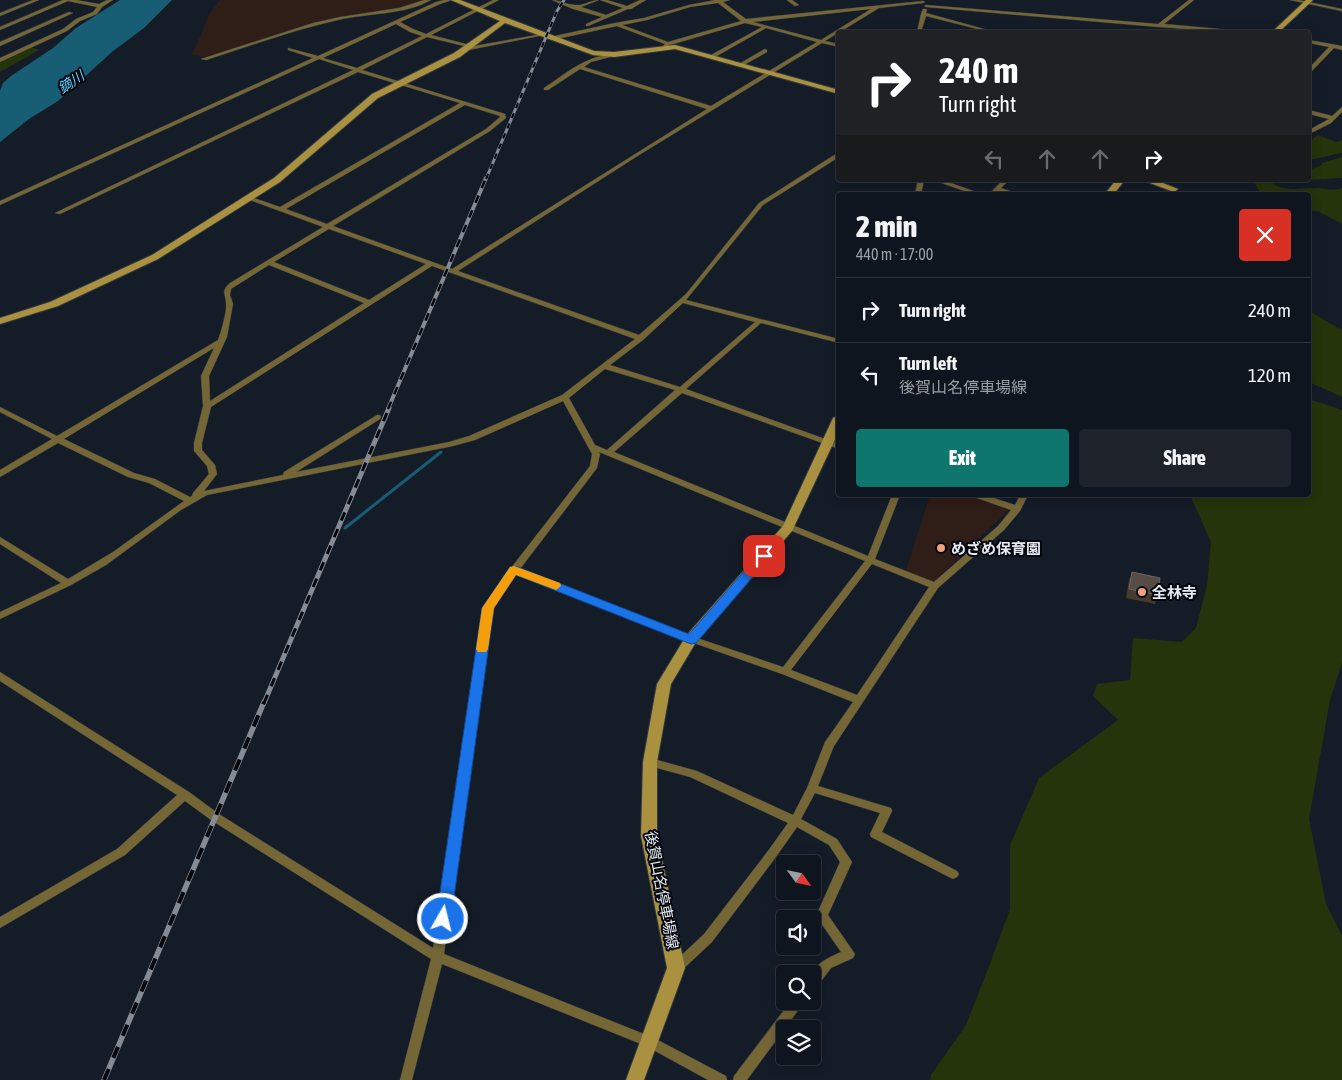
<!DOCTYPE html>
<meta charset="utf-8">
<style>
body{margin:0;font-family:"Asap Condensed","Noto Sans JP",sans-serif;background:#1d222b;color:#f1f3f6;height:100vh;display:flex;flex-direction:column;font-size:19px;white-space:nowrap}
*{box-sizing:border-box;margin:0}
p{font-size:16px;color:#9b9fa4}
.icon{flex:none;width:28px;height:28px;fill:none;stroke:currentColor;stroke-width:2;stroke-linecap:round;stroke-linejoin:round}
.map{position:relative;flex:1;overflow:hidden}
.side{position:absolute;left:836px;top:192px;width:475px;height:305px;display:flex;flex-direction:column;background:#0f151e;border-radius:5px;box-shadow:0 2px 12px #0003,0 0 0 1px #2f343c}
.side>*{flex:none}
.hud{position:absolute;left:836px;top:30px;width:475px;height:152px;border-radius:5px;box-shadow:0 2px 12px #0003,0 0 0 1px #2f343c;background:#202124;color:#fff;overflow:hidden}
.needle{width:32px;rotate:123deg}
.fabs{position:absolute;left:776px;top:855px;display:grid;gap:10px}
.fabs a{display:grid;place-items:center;width:45px;height:45px;border-radius:5px;background:#0f151e;box-shadow:0 2px 12px #0003,0 0 0 1px #2f343c;font-size:25px}
.pin{position:absolute;display:grid;place-items:center;width:42px;height:42px;color:#fff;margin:-21px;border-radius:10px;box-shadow:0 2px 8px #0006}
.me{position:absolute;width:55px;margin:-28px;rotate:8deg;stroke-linejoin:round;filter:drop-shadow(0 0 4px #0008)}
.turn{display:flex;align-items:center;gap:18px;height:105px;padding:0 20px;font-size:22px}
.turn .icon{width:65px;height:65px;stroke-width:2.5}
.turn b{display:block;font-size:35px;line-height:42px}
.lanes{display:flex;align-items:center;height:48px;padding:0 20px;background:#0003;justify-content:center;gap:25px;direction:ltr}
.lanes .off{opacity:.35}
.round{display:grid;place-items:center;flex:none;width:52px;height:52px;border-radius:5px;background:#1d222b}
.headline{display:flex;align-items:center;justify-content:space-between;height:85px;padding:0 20px}
h1{font-size:30px;font-weight:800;line-height:38px}
.cta{display:flex;gap:10px;margin-top:auto;padding:10px 20px}
.cta a{flex:1;height:58px;border-radius:5px;background:#0f766e;color:#fff;font-size:20px;font-weight:800;line-height:58px;text-align:center}
.cta a+a{background:#1d222b;color:#f1f3f6}
ul{padding:0;list-style:none}
li{display:flex;align-items:center;gap:15px;height:65px;padding:0 20px;border-top:1px solid #2f343c}
li div{flex:1}
li b{display:block;font-size:19px}
li em{font-style:normal}
.map>svg:first-child{display:block}
</style>
<div class="map">
<svg width="1342" height="1080" viewBox="0 0 1342 1080">
<rect width="100%" height="100%" fill="#141c28"/>
<path fill="#2f1d17" d="M220,0H425L396,8L339,17L315,23L254,44L207,57L192,55L210,13Z
M930,495H970L1010,509L933,583L905,573Z"/>
<path fill="#25340a" d="M30,47L39,50L0,72V61Z
M1318,135L1336,142L1342,140V153L1309,160C1309,150 1308,140 1318,135Z
M1342,157V178C1330,179 1317,179 1305,180C1298,181 1292,185 1285,182L1286,180H1309V170L1322,165V163Z
M1253,180H1272V183C1287,193 1302,187 1319,188C1328,189 1333,191 1342,188V224L1318,211H1309V195H1266L1260,192Z
M1309,311L1342,330V397L1309,382Z
M1309,399L1342,410V663L1330,700L1309,819L1326,904L1342,936V1080H930L931,1075L966,1025L991,961L1010,909V845L1039,778L1118,720L1093,696L1097,684L1130,680L1133,638L1182,642L1196,628L1207,585L1211,542L1190,495H1309Z"/>
<path fill="#175e74" d="M120,0H172L144,28L113,51L58,101L29,119L0,142V91L3,83L11,76L53,48L76,28Z"/>
<g fill="none" stroke-linecap="round" stroke-linejoin="round">
<path stroke="#175e74" stroke-width="3" d="M345,528L441,452"/>
<g stroke="#313944" stroke-width="1">
<path id="street" d="M33,0H39L0,16V13Z
M63,0H76L99,4L107,0H113L102,7L97,14L80,21L67,31L0,62V58L63,29L76,19L93,12L97,7L68,1L0,30V27Z
M424,0H431C405,15 368,13 338,20C293,30 250,46 206,60L201,59L313,23L340,17L399,8Z
M444,0H452L440,4L400,22L413,29L426,34L493,0H499L431,35L474,46L542,34L544,35L469,50L466,48L468,47L427,37L362,70L505,114L506,118L490,131L333,226L452,269L707,109L580,69L548,90H544V88C564,75 585,56 610,55V57L591,62L584,67L711,106L817,42L766,28L715,57H711V55L762,27L745,23L670,45L666,48L663,46L665,44L617,26L552,40L550,39V37L615,23L644,18L689,5L715,0H730L723,2L746,19L923,1L925,2L923,3L879,8L825,41L839,44V47L822,43L639,155L458,271L639,335L686,294L759,203L839,152V157L763,205L686,300L839,339V343L761,323L686,389L839,444V449L682,393L614,452L868,556L892,495H900L875,559L934,582L998,526L1011,510L974,497L973,495H985L1015,505L1020,495H1028L1020,511L1004,530L938,588L834,746L818,786L891,808L892,811L882,832L957,871L959,874L957,877L953,879L949,877L871,837L870,834L880,813L815,793L801,819L837,839L852,862L828,915L855,954L853,958L831,968L816,988L812,989C812,965 819,962 841,952L816,916L840,862L829,845L797,827L776,857L712,942L680,972L676,973L672,972L670,968L672,964L704,934L768,851L788,823L690,777L646,765L645,762L646,759L650,758L697,771L793,815L807,788L825,742L853,702L782,674L688,641L516,574L493,608L444,954L654,1038L726,1076L727,1080H708L646,1046L442,964L412,1080H400L431,959L211,820L185,801L125,855L0,928V917L117,849L177,795L0,681V672L189,792L219,814L433,948L483,608L511,568L590,466L592,454L563,401L475,440L453,446L207,495L181,510L106,565L71,585L0,619V612L61,583L0,544V537L68,579L113,552L184,501L149,483L128,477L58,443L0,477V470L52,439L0,412V407L57,436L218,340C221,333 227,311 226,304C226,294 220,292 230,283L323,227L247,199V197H251L280,207L460,103L358,72L60,214L55,213L353,70L319,59L2,204L0,205V201L313,58L288,50V48L318,56L436,2ZM718,3L741,21L668,42L622,25L647,20L690,7ZM871,9L821,40L753,22ZM396,24L410,32L422,36L357,68L323,58ZM465,105L500,116V117L486,129L327,224L286,209ZM329,229L426,264L369,300L274,262ZM269,265L364,303L210,401L209,376L227,337L233,304L230,295L231,289ZM432,266L635,339L562,395L469,436L449,442L296,472L380,419L381,417L380,415H377L284,472L283,475L204,491L217,474L215,465L202,450V443L211,407ZM683,303L755,322L680,387L610,365L643,340ZM214,348L201,376L203,406L194,443V451L207,466L209,474L193,493L192,496L190,497L155,479L134,473L64,439ZM605,369L675,390L607,450L595,445L569,398ZM599,452L865,561L783,667L694,637L520,569L597,468L600,454ZM872,564L929,587L857,695L791,670Z
M552,0C560,0 567,5 576,5C583,6 591,0 599,0L581,7L606,15L623,8L600,0H607L627,6L640,0H646L631,9H628L588,26H586V24L602,17L573,9Z
M787,0H792L799,5L795,6Z
M1189,0H1194L1164,24L1243,31L1245,32H1231L1158,27L926,7L924,6L926,5L1158,24Z
M1290,0H1299L1342,9V11Z
M923,9H927L926,13L995,32H989L926,16L921,32H917L921,14Z
M69,12L73,13L0,46V42Z
M1309,40L1342,46V50L1334,48L1311,72L1309,73V68L1329,47L1309,43Z
M765,49L767,50V52L744,65L739,64Z
M1342,107V112L1331,123L1309,134V130L1329,119L1309,114V110L1332,116Z
M918,180H924L921,195H915Z
M933,180H942L985,195H976Z
M1003,180H1009L1001,188L1022,195H1012L998,191L994,195H988Z
M791,1001H805L747,1080H733L734,1076Z"/>
</g>
<g stroke="#313944" stroke-width="2">
<path id="secondary" d="M451,0H460L594,51L614,52L675,45L839,90V94L675,49L614,57L593,55L505,23L460,57L378,98L280,182L158,259L58,306L0,324V318L50,302L152,255L274,178L372,94L454,53L500,21Z
M1306,0H1313L1279,32H1272Z
M1116,180H1125L1113,195H1104Z
M1142,180H1155L1178,189L1174,192Z
M839,415V431L792,531L696,642L671,684L657,762V836L685,968L644,1080H626L667,968L641,836L643,762L657,684L686,636L783,526L833,418Z"/>
</g>
<use href="#street" fill="#756636" fill-rule="evenodd"/>
<use href="#secondary" fill="#aa913f" fill-rule="evenodd"/>
<g stroke="#848b95" stroke-width="3">
<path id="rail-far3" d="M486,179L557,11L564,0"/>
</g>
<g stroke="#848b95" stroke-width="4">
<path id="rail-far2" d="M388,409L486,178"/>
</g>
<g stroke="#848b95" stroke-width="5">
<path id="rail-far1" d="M264,703L389,408"/>
</g>
<g stroke="#848b95" stroke-width="5.5">
<path id="rail" d="M104,1080L264,702"/>
</g>
<use href="#rail-far3" stroke="#04060b" stroke-width="2" stroke-dasharray="5.5" stroke-linecap="butt"/>
<use href="#rail-far2" stroke="#04060b" stroke-width="2.5" stroke-dasharray="8" stroke-linecap="butt"/>
<use href="#rail-far1" stroke="#04060b" stroke-width="3" stroke-dasharray="9" stroke-linecap="butt"/>
<use href="#rail" stroke="#04060b" stroke-width="4" stroke-dasharray="12" stroke-linecap="butt"/>
</g>
<path fill="#453930" d="M1132,572L1158,595L1155,604L1126,598L1129,580Z"/>
<path fill="#564c45" stroke="#6c6560" d="M1132,572L1160,578L1158,595L1129,589Z"/>
<path fill="#1a73e8" stroke="#114b97" d="M764,552L768,553L769,556L768,559L696,643L691,644L516,575L494,608L451,919L449,924L443,926L438,924L436,919L482,608L510,567H518L689,634L760,553Z"/>
<path fill="#f59e0b" d="M514,566L560,583L561,586L556,590L516,575L494,608L488,649L486,652H478L476,649L482,608L510,567Z"/>
<g fill="#f1a17c" stroke="#04060b" stroke-width="2">
<circle cx="941" cy="548" r="5"/>
<circle cx="1142" cy="592" r="5"/>
</g>
<g text-anchor="middle" dominant-baseline="central" stroke-width="4" stroke-linejoin="round" paint-order="stroke">
<g font-size="14" font-style="italic" fill="#57d3ff" stroke="#04060b">
<text transform="translate(71 82) rotate(-34)">鏑川</text>
</g>
<g font-size="15" font-weight="bold" fill="#e3e9f2" stroke="#04060b" text-anchor="start">
<text x="951" y="548">めざめ保育園</text>
<text x="1152" y="592">全林寺</text>
</g>
<g font-size="15" fill="#e3e9f2" stroke="#04060b">
<text transform="translate(662 890) rotate(79)">後賀山名停車場線</text>
</g>
</g>
</svg>
<div class="fabs">
<a><svg class="needle" viewBox="-14 -14 28 28"><path d="M0-13l5 13h-10z" fill="#e53935"/><path d="M0 13l5-13h-10z" fill="#9b9fa4"/></svg></a>
<a><svg class="icon" aria-label="sound" viewBox="0 0 24 24"><path d="M4 9h4l5-4v14l-5-4H4zM17 9q2 3 0 6"/></svg></a>
<a><svg class="icon" aria-label="search" viewBox="0 0 24 24"><circle cx="10" cy="10" r="6"/><path d="M15 15l6 6"/></svg></a>
<a><svg class="icon" aria-label="layers" viewBox="0 0 24 24"><path d="M12 4l9 5-9 5-9-5zM3 14l9 5 9-5"/></svg></a>
</div>
<div class="pin" style="left:764px;top:556px;background:#d93025"><svg class="icon" aria-label="arrive" viewBox="0 0 24 24"><path d="M6 21V4h12l-3 4 3 4H6"/></svg></div>
<svg class="me" style="left:443px;top:919px" viewBox="-20 -20 40 40"><circle r="17" fill="#1a73e8" stroke="#fff" stroke-width="3"/><path d="M0-11L8 9 0 5-8 9z" fill="#fff"/></svg>
<div class="hud">
<div class="turn"><svg class="icon" aria-label="right" viewBox="0 0 24 24"><path d="M7 20v-9h11M14 6l5 5-5 5"/></svg><div><b>240 m</b>Turn right</div></div>
<div class="lanes"><svg class="icon off" aria-label="left" viewBox="0 0 24 24"><path d="M17 20v-9H6M10 6l-5 5 5 5"/></svg><svg class="icon off" aria-label="ahead" viewBox="0 0 24 24"><path d="M12 20V5M6 11l6-6 6 6"/></svg><svg class="icon off" aria-label="ahead" viewBox="0 0 24 24"><path d="M12 20V5M6 11l6-6 6 6"/></svg><svg class="icon" aria-label="right" viewBox="0 0 24 24"><path d="M7 20v-9h11M14 6l5 5-5 5"/></svg></div>
</div>
<section class="side">
<div class="headline"><div><h1>2 min</h1><p>440 m · 17:00</p></div><a class="round" style="background:#d93025;color:#fff"><svg class="icon" aria-label="close" viewBox="0 0 24 24"><path d="M6 6l12 12M18 6L6 18"/></svg></a></div>
<ul>
<li><svg class="icon" aria-label="right" viewBox="0 0 24 24"><path d="M7 20v-9h11M14 6l5 5-5 5"/></svg><div><b>Turn right</b></div><em>240 m</em></li>
<li><svg class="icon" aria-label="left" viewBox="0 0 24 24"><path d="M17 20v-9H6M10 6l-5 5 5 5"/></svg><div><b>Turn left</b><p>後賀山名停車場線</p></div><em>120 m</em></li>
</ul>
<div class="cta"><a>Exit</a><a>Share</a></div>
</section>
</div>
